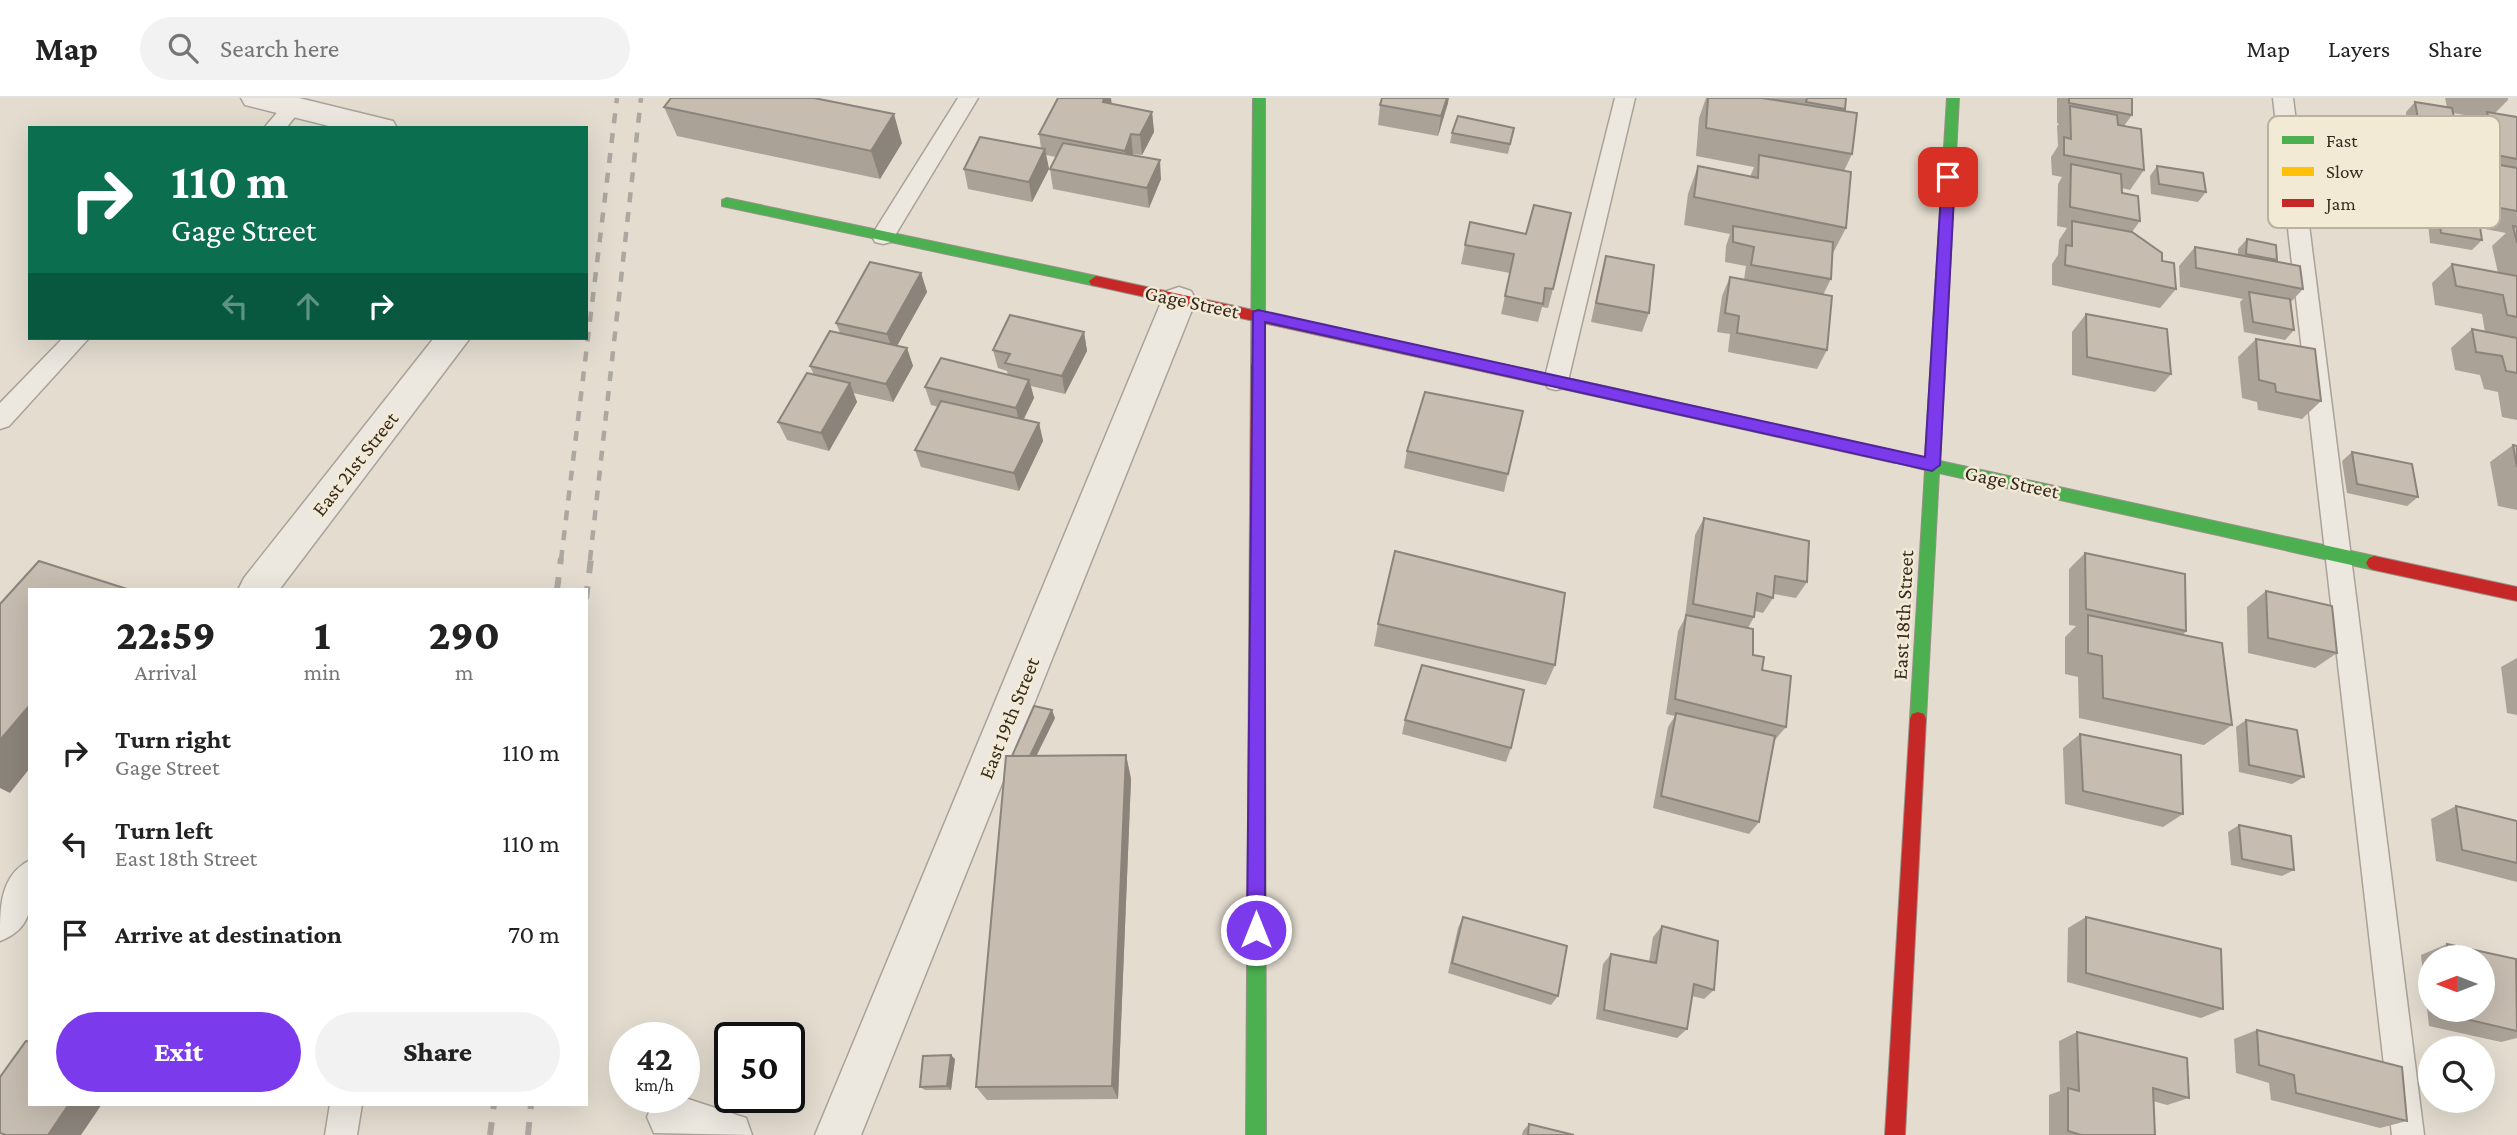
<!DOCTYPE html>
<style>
body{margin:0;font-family:"Crimson Pro",serif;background:#f2f2f2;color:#222;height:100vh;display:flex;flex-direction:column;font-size:26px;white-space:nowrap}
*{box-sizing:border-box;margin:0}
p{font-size:23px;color:#767676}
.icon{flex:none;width:38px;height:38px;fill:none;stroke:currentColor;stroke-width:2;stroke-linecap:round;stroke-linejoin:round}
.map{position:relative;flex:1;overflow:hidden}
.details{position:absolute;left:28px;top:490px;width:560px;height:518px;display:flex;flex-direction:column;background:#fff;border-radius:0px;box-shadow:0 7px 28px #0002}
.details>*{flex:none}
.hud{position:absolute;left:28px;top:28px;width:560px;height:214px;border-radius:0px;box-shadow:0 7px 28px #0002;background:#0b6e4f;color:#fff;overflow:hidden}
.needle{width:46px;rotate:270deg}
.tools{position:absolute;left:2418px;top:847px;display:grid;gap:14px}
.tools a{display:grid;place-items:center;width:77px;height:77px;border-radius:50%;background:#fff;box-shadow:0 7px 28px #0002;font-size:35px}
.speed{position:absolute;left:609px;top:924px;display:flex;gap:14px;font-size:35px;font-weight:700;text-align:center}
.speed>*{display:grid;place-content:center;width:91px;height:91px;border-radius:50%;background:#fff;box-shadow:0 7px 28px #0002;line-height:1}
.speed small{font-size:18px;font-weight:400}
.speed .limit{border:4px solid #111;border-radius:10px;background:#fff;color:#111}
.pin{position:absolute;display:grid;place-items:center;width:60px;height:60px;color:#fff;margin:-30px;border-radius:14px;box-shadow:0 4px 10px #0006}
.me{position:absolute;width:77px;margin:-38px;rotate:0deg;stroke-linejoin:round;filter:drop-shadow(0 0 5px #0008)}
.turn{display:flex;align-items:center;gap:24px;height:147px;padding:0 28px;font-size:32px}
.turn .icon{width:91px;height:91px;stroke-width:2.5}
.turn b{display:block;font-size:49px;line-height:60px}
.lanes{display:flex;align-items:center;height:66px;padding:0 28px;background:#0003;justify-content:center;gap:35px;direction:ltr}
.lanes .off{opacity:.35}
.eta{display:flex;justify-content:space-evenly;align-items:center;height:119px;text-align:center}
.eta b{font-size:42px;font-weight:800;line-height:49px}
.action{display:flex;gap:14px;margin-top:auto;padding:14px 28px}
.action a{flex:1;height:80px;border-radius:42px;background:#7c3aed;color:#fff;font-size:28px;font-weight:800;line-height:80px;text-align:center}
.action a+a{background:#f2f2f2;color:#222}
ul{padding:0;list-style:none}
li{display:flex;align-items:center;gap:21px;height:91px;padding:0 28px}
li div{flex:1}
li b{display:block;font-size:26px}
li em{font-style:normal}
header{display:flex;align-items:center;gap:42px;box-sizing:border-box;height:98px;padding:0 35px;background:#fff;border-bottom:2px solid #e0e0e0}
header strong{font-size:33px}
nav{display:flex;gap:38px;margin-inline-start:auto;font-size:24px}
.search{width:490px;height:63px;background:#f2f2f2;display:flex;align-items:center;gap:18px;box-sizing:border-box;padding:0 24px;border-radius:38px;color:#767676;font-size:26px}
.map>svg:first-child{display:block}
</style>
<header>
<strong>Map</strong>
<div class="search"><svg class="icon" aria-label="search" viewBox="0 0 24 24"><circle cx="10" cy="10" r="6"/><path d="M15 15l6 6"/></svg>Search here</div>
<nav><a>Map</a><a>Layers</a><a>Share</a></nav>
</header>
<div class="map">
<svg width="2517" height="1037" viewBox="0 0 2517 1037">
<rect width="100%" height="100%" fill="#e3dccf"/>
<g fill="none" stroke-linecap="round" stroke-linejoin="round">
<g stroke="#a9a298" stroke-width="3">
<path id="lane" d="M958,0H978L891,144L883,146L875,144L872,138L875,132Z
M1615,0H1635L1568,283L1564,290L1556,292L1548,290L1544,283Z
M2273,0H2293L2424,1037H2392Z
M293,2L300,4L303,9L286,30H264L286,4Z
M63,240H89L9,328L0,331V305Z
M330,1006H362L357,1037H325Z"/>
</g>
<g stroke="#a9a298" stroke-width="3">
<path id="street" d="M241,0H299L393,23L397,30H337L245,7Z
M1179,189L1191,193L1196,202L861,1037H815L1162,202L1167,193Z
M434,240H470L279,492H238L244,480Z
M30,762C30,798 39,828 0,843C0,807 0,778 30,762Z
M661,999H682L746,1020L752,1037L654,1035L647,1019L654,1003Z"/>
</g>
<g stroke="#989188" stroke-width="2">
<path id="fast" d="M1253,0H1265V267L1258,272L1251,267Z
M1947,0H1959L1940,363L2374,458L2379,460L2382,465L2379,470L2374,472L1939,375L1926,621L1924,626L1918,628L1912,626L1910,621L1925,372L1890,363L1888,359L1895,353L1925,360Z
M727,100L1096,178L1103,183L1096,188L722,108V102Z
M1257,556L1263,558L1265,563L1266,1037H1246L1249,563L1251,558Z"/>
</g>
<g stroke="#989188" stroke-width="2">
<path id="slow" d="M1599,287L1895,353L1902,359L1895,365L1599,299L1592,293Z"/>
</g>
<g stroke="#989188" stroke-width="2">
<path id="jam" d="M1096,178L1599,287L1606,293L1599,299L1091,187L1089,183Z
M1258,262L1265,267V563L1263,568L1257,570L1251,568L1249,563L1251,267Z
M2374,458L2517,489V503L2374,472L2369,470L2366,465L2369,460Z
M1918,614L1924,616L1926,621L1905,1037H1885L1910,621L1912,616Z"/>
</g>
<use href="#lane" fill="#ece8e0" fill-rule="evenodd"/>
<use href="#street" fill="#ece8e0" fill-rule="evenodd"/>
<use href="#fast" fill="#4caf50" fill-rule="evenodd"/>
<use href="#slow" fill="#ffc107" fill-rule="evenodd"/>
<use href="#jam" fill="#c62828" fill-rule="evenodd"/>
<path stroke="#aca7a0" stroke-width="4.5" stroke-dasharray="10 10" stroke-linecap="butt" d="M561,462L617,0
M590,462L641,0"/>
<path stroke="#aca7a0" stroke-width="6" stroke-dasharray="13 13" stroke-linecap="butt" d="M557,492L561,460
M586,501L591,460
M490,1037L494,1006
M528,1037L531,1006"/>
</g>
<path fill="#aaa297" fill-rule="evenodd" d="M1058,0H1111V6L1152,14L1154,34L1142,57L1133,56V57L1161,81L1149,110L1053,91L1050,71L1056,59L1046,57L1049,71L1032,104L968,91L964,71L1041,50L1039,36Z
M1706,0H1762L1771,1V0H1846L1844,13L1852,56L1844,73L1846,130L1832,157L1831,181L1823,197L1827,252L1817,271L1728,254L1730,236L1717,234L1722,198L1730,179L1744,182L1746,168L1725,164L1726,148L1730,136L1684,127L1688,96L1698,68L1750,79L1754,69L1696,58L1699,20Z
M2057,0H2132V17L2124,28L2144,72L2130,92L2122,90V95L2140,123L2132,134L2162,163L2176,191L2160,210L2052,187V166L2058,157L2059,142L2067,130L2057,128L2058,86L2062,79L2052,77L2051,59L2058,48L2057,28L2059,26L2057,25Z
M2445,0H2508V2L2495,15L2517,19V322L2502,319L2498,294L2484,291L2480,277L2455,272L2451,250L2472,231L2485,234L2482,216L2435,207L2432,185L2452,166L2498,175L2492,148L2506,135L2480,130L2482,142L2472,152L2430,145L2428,125L2438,115L2461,119L2459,110L2432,105L2429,89L2401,84L2398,65L2416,45L2472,54L2468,34L2481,20L2453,15L2456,29L2446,39L2408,32L2406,14L2415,4L2447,9Z
M1448,5L1438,38L1378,27L1380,7Z
M664,9L902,45L880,81L677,38Z
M1514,30L1508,56L1450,45L1452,35Z
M2350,42L2384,61L2374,72L2343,66L2341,52Z
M2157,68L2206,94L2198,104L2151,96L2150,78Z
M1526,136L1553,191L1548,210L1542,209L1538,224L1501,216L1510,175L1461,166L1465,147Z
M2247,141L2277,162L2276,164L2303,191L2291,204L2294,232L2285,242L2244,234L2240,204L2243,201L2180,189L2179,168L2195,149L2238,157V151Z
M1606,158L1649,215L1642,234L1591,224L1601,177Z
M921,175L927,194L897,248L907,250L913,268L893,304L853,295L857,304L829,353L787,342L778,324L814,277L810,268L840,235L836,225Z
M2086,216L2171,276L2155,294L2072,277V234Z
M1084,234L1087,253L1065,296L1031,288L1034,300L1024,321L1039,325L1043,343L1019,393L921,369L915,352L938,309L931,307L925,289L1008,277L1007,273L998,270L993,252Z
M2256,241L2321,303L2302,321L2258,312L2257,304L2242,300L2238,259Z
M2513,347L2517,348V412L2498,408L2490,364Z
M1407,353L1508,376L1504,394L1404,370Z
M2352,354L2418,399L2407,408L2347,395L2342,363Z
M1704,420L1807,484L1796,500L1774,496L1773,500L1763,515L1755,513L1754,519L1748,530L1753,557L1762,572L1786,629L1774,643L1759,724L1749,736L1653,710L1668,629L1675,618L1666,616L1678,533L1685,520L1695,437Z
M2085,455L2186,533L2183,537L2232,627L2204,647L2079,620L2078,579L2065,576V539L2076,528L2069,527V471Z
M2266,493L2337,555L2315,570L2248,555L2247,509Z
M1378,526L1555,567L1546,587L1374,548Z
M2517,560V617L2507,615L2501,569Z
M1055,620L1036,658L1126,657L1131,681L1118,1001L987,1002L976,989L1012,658Z
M1405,622L1511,650L1506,664L1402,636Z
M2246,622L2304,679L2292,686L2239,674L2236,629Z
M2080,636L2183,716L2163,729L2065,706L2063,650Z
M2456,708L2517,723V784L2436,763L2431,721Z
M2239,727L2294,772L2282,778L2231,767L2228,734Z
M1463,819L1558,898L1551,907L1448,875L1458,830Z
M2086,819L2223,911L2201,920L2067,884L2068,830Z
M1662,828L1714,892L1704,901L1692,898L1687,931L1677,940L1596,921L1603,866L1611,856L1649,864L1653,839Z
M2447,846L2517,864V940L2501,944L2429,928L2421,857ZM2431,859H2449L2483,912H2431Z
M2257,932L2407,1023L2380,1030L2271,1002L2269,985L2236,975L2234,941Z
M2077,934L2189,1000L2167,1007L2153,1003L2155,1037H2049V997L2060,993L2059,943Z
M955,961L951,992H925L920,989Z
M1529,1026L1574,1037H1522L1523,1033Z"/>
<path fill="#8b847b" d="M1104,0H1111L1112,8L1103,4Z
M1447,0H1449L1448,5L1438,38L1441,18Z
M1152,14L1154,34L1142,57L1140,37Z
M894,16L902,45L880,81L871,53Z
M1131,36L1133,56L1127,72L1125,53Z
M1045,51L1049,71L1032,104L1029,84Z
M1160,62L1161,81L1149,110L1147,90Z
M921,175L927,194L893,255L887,236Z
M1084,234L1087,253L1065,296L1062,278Z
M907,250L913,268L893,304L886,286Z
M1029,282L1034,300L1020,328L1016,310Z
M850,285L857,304L829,353L821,335Z
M1039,325L1043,343L1019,393L1014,375Z
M30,607V670L10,695L0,690V642Z
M1052,612L1055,620L1028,675L1026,668Z
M1126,657L1131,681L1118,1001L1112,988Z
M951,957L955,961L951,992L947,988Z
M69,1006H102L81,1037H48Z"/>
<path fill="#c6bcb0" stroke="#8b847b" stroke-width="2" d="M671,0H814L894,16L871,53L664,9Z
M1058,0H1104L1103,4L1152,14L1140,37L1131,36L1125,53L1039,36Z
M1382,0H1447L1441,18L1380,7Z
M1708,0H1762L1857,15L1852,56L1706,30Z
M1807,0H1846L1845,11L1806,4Z
M2069,0H2132V17L2069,5Z
M2415,4L2452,10L2456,29L2418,21Z
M2070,8L2117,17L2118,27L2141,31L2144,72L2064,57V39L2071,41Z
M2487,14L2517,19V61L2496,57Z
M1458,18L1514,30L1510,46L1452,35Z
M980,39L1045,51L1029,84L964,71Z
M1063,45L1160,62L1147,90L1050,71Z
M2416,45L2475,55L2478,63L2517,70V113L2483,107L2479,90L2451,85L2448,70L2420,64Z
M1759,57L1851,74L1846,130L1694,99L1698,68L1758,80Z
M2071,66L2121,76L2122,95L2138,98L2140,123L2070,109Z
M2157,68L2203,75L2206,94L2159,86Z
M1534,107L1571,115L1553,191L1545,190L1543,206L1505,198L1514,156L1465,147L1470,124L1526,136Z
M2438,115L2479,122L2482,142L2441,135Z
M2072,123L2132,134L2162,155V163L2174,165L2176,191L2065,167L2066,147L2072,148Z
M1733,128L1833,144L1831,181L1751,167L1754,149L1733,144Z
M2513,128L2517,129V145Z
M2247,141L2276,147L2277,162L2246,156Z
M2195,149L2300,168L2303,191L2196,170Z
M1606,158L1654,167L1649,215L1596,205Z
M870,164L921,175L887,236L836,225Z
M2452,166L2517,178V219L2507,217L2503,197L2456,188Z
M1730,179L1832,198L1827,252L1737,235L1739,218L1725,215Z
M2249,194L2290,201L2294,232L2253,224Z
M2086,216L2167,231L2171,276L2087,259Z
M1010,217L1084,234L1062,278L1005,265L1010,256L993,252Z
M2472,231L2517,240V275L2506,273L2502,258L2476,254Z
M830,233L907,250L886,286L810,268Z
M2256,241L2315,251L2321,303L2276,294L2275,286L2259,282Z
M941,260L1029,282L1016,310L925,289Z
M807,275L850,285L821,335L778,324Z
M1425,294L1523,313L1508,376L1407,353Z
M941,303L1039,325L1014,375L915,352Z
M2513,347L2517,348V369Z
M2352,354L2412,366L2418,399L2357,386Z
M1704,420L1809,443L1807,484L1775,478L1773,500L1757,495L1754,519L1693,506Z
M1395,453L1565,495L1555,567L1378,526Z
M2085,455L2185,476L2186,533L2086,511Z
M39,463L127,491L30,492V607L0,642V506Z
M2266,493L2332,508L2337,555L2268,540Z
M1686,517L1753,531V557L1764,559L1762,572L1791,578L1786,629L1675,601Z
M2088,517L2222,545L2232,627L2103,600L2102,558L2088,555Z
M1422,567L1524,592L1511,650L1405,622Z
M1034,608L1052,612L1030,658H1012Z
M1676,615L1775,638L1759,724L1661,698Z
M2246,622L2297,632L2304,679L2249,667Z
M2080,636L2181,657L2183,716L2083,693Z
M1126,657L1112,988L976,989L1006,658Z
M2456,708L2517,723V765L2462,752Z
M2239,727L2291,738L2294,772L2242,761Z
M1463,819L1567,848L1558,898L1452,865Z
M2086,819L2221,851L2223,911L2086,875Z
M1662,828L1718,843L1714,892L1694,886L1687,931L1604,912L1611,856L1656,865Z
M2447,846L2516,861L2517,933L2457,919L2456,912H2483V859H2449Z
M2257,932L2402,969L2407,1023L2296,995L2294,977L2259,967Z
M2077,934L2187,960L2189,1000L2153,990L2155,1037H2081L2068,1033V990L2079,993Z
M26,943L30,944V1006H69L48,1037H6L0,1035V979Z
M951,957L947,988L920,989L923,958Z
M1529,1026L1574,1037H1528Z"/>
<path fill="#7c3aed" stroke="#51269a" stroke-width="2" d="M1948,74L1955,79L1940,367L1932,373L1265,224V832L1262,838L1256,841L1249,838L1247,832L1253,214L1258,212L1925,359L1942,79Z"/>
<g text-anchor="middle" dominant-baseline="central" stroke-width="5" stroke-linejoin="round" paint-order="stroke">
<g font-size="21" fill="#372b20" stroke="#f3ead6">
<text transform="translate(1192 204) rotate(12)">Gage Street</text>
<text transform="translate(355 366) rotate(-52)">East 21st Street</text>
<text transform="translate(2012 384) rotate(12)">Gage Street</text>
<text transform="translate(1903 517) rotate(-87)">East 18th Street</text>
<text transform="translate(1009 620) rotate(-68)">East 19th Street</text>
</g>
</g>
<rect x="2268" y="18" width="232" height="112" rx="10" fill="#f3ead6" stroke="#bbb19f" stroke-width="2"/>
<rect x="2282" y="38" width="32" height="8" fill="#4caf50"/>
<rect x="2282" y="69" width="32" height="9" fill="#ffc107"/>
<rect x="2282" y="101" width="32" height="8" fill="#c62828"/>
<g font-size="19" fill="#372b20">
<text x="2326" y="49">Fast</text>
<text x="2326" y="80">Slow</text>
<text x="2326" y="112">Jam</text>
</g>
</svg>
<div class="tools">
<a><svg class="needle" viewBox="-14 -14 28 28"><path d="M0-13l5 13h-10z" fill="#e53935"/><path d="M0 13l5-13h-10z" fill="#767676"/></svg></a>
<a><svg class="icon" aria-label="search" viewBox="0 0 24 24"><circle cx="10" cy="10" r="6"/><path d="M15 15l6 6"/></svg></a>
</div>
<div class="speed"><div>42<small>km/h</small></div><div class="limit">50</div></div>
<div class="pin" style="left:1948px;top:79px;background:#d93025"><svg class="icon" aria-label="arrive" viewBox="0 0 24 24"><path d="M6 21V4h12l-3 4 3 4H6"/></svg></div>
<svg class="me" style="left:1256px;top:832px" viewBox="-20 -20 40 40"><circle r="17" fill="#7c3aed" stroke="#fff" stroke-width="3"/><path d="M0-11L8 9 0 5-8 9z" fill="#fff"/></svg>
<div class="hud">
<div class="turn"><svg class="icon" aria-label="right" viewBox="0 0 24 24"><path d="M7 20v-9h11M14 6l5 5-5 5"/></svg><div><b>110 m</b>Gage Street</div></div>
<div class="lanes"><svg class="icon off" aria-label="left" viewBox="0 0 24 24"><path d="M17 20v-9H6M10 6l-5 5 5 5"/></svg><svg class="icon off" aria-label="ahead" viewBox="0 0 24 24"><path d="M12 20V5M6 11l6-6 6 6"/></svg><svg class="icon" aria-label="right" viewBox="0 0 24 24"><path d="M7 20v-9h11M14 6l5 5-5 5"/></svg></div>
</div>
<section class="details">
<div class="eta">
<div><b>22:59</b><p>Arrival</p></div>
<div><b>1</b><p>min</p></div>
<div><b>290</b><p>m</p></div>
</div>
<ul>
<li><svg class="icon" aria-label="right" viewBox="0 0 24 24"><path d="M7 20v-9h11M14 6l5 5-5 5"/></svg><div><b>Turn right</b><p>Gage Street</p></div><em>110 m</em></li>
<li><svg class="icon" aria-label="left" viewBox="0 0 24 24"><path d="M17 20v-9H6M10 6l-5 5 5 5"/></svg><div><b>Turn left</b><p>East 18th Street</p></div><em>110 m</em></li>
<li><svg class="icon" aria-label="arrive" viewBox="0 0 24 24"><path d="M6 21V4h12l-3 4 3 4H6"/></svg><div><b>Arrive at destination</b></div><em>70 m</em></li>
</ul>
<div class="action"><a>Exit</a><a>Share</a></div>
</section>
</div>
